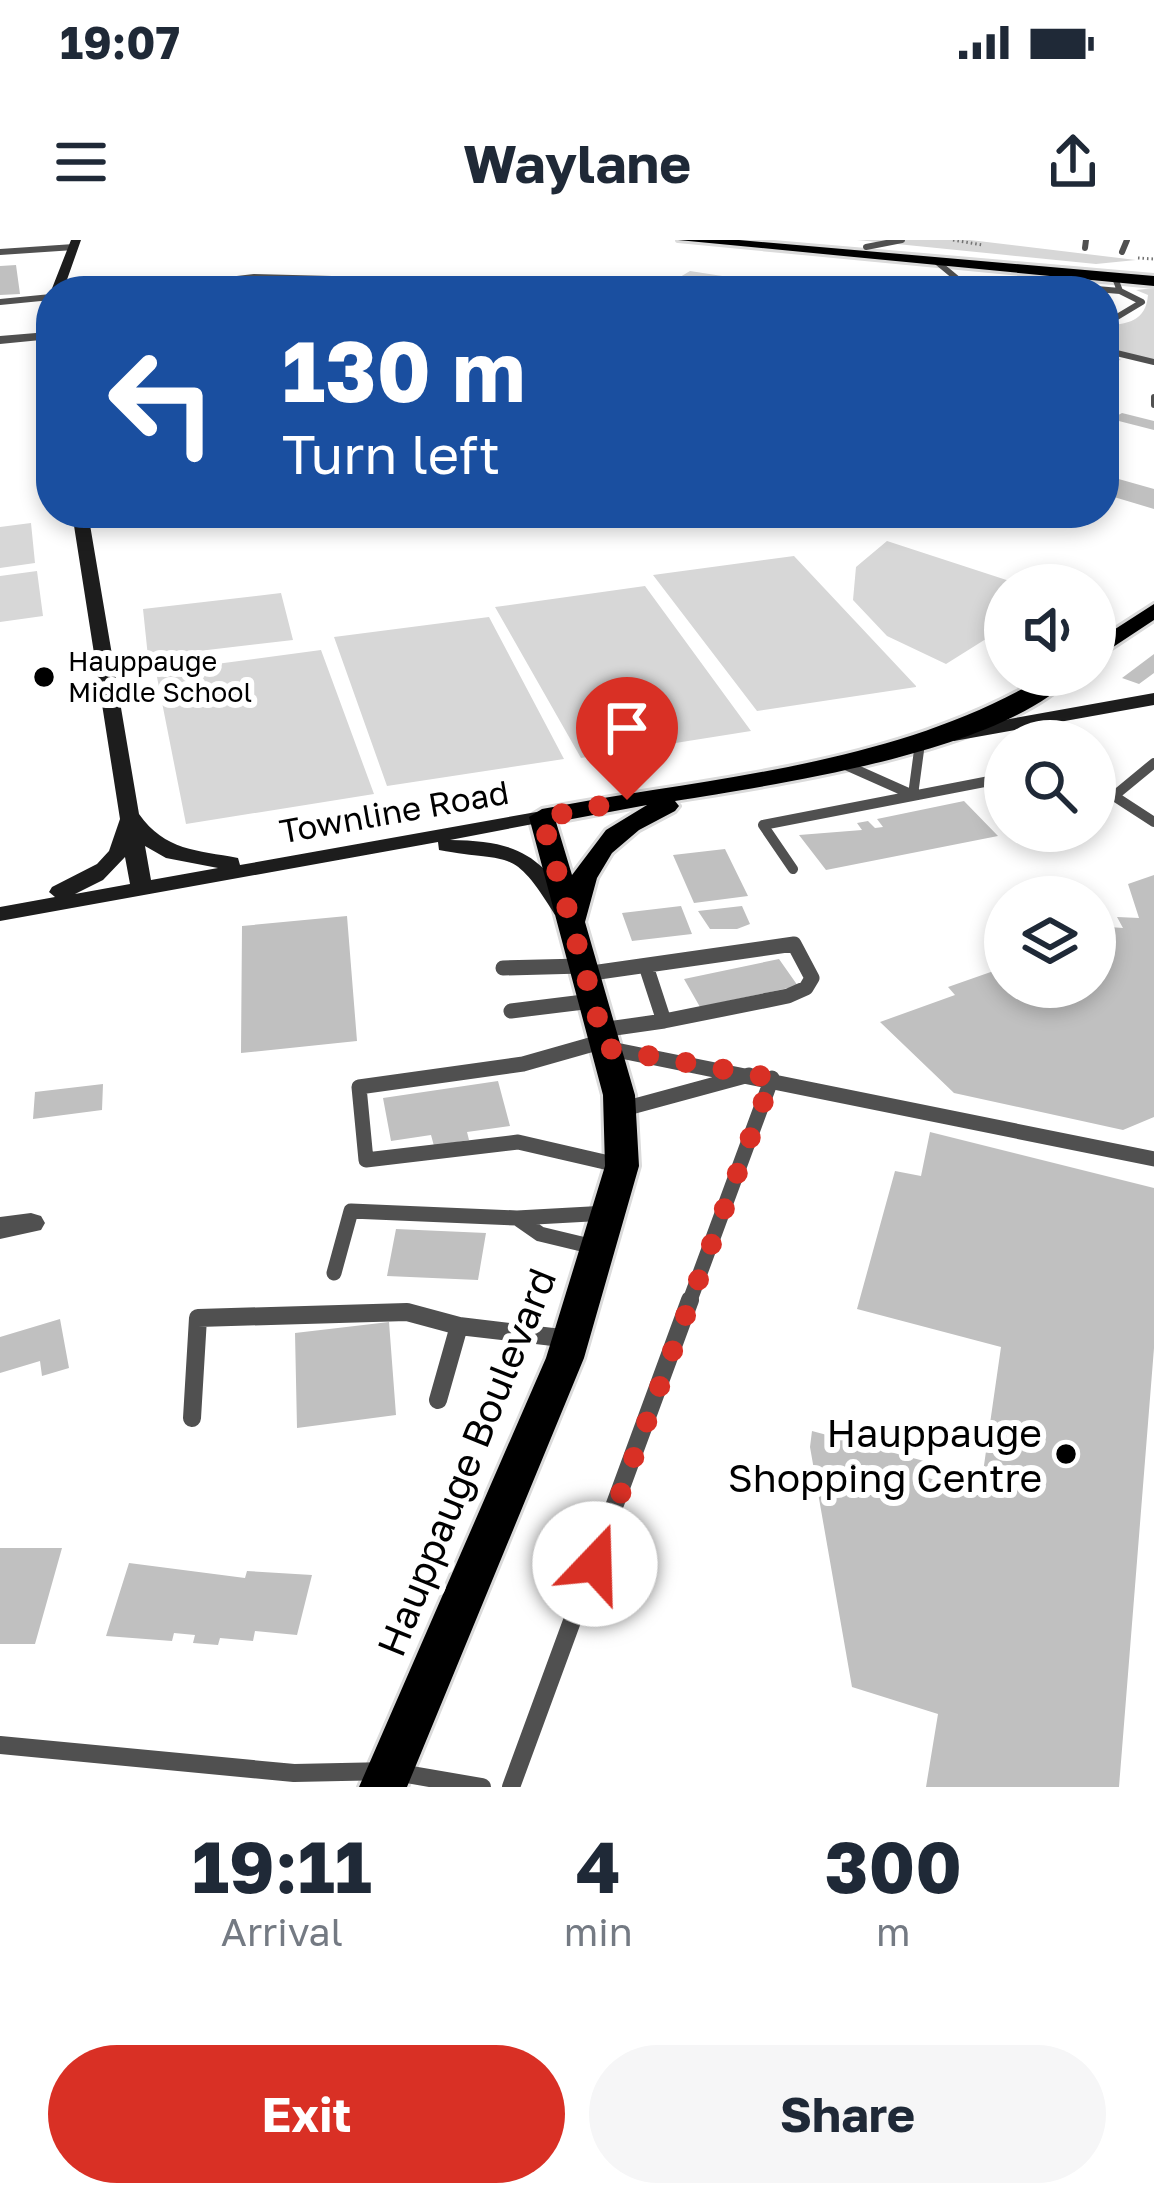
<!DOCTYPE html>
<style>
body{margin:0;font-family:"Golos Text",sans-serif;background:#f6f6f7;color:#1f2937;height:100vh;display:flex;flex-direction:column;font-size:45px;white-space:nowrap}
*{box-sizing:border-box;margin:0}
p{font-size:39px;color:#747a83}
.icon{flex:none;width:66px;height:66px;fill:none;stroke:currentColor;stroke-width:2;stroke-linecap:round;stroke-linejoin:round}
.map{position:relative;height:1547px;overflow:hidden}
.panel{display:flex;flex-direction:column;background:#fff;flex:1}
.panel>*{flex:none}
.banner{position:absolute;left:36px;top:36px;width:1083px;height:252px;border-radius:48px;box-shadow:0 6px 18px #0003;background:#1a4fa0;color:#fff;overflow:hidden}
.fabs{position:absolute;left:984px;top:324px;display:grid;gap:24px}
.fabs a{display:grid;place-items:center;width:132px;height:132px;border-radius:50%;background:#fff;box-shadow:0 6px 18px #0003;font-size:60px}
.pin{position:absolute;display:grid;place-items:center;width:102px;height:102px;color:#fff;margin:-123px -51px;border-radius:50% 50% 50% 0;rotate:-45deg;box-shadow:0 0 12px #0007}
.pin .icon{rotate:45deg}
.me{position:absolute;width:132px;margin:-66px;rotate:21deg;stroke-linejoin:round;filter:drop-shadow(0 0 9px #0008)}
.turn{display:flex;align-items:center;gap:42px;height:252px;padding:0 48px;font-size:54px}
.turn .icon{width:156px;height:156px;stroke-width:2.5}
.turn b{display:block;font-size:84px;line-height:102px}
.eta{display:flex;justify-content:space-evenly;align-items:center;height:204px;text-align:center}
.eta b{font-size:72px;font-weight:700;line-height:84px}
.primary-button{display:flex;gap:24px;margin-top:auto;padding:24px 48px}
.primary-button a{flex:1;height:138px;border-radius:72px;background:#d93025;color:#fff;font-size:48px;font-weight:700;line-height:138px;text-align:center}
.primary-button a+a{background:#f6f6f7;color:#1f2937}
.status{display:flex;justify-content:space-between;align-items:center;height:84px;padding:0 60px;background:#fff;direction:ltr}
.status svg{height:33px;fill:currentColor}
header{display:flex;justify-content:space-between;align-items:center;height:156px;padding:0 48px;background:#fff;font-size:54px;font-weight:700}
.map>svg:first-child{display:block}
</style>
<div class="status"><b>19:07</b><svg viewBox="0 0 49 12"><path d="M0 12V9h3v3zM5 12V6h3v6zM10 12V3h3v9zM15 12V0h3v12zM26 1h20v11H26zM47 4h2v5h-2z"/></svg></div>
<header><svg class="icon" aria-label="menu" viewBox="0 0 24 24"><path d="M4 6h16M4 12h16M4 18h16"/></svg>Waylane<svg class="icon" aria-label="share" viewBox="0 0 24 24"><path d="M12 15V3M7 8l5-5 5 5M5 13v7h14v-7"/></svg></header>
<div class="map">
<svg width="1154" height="1547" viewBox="0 0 1154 1547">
<rect width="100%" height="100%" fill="#fff"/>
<path fill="#d7d7d7" d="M857,0H970L1136,20L1096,24Z
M690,31L819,51H657Z
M1154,48V123L1115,115L1121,120L1104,123V85C1127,85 1146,81 1148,55L1136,50Z
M31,283L35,323L0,328V287Z
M887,301L1022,345H1005V387L946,424L887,396L853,360L856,327Z
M794,316L916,446V447L757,471L653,335Z
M37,331L43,376L0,382V336Z
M645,346L751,491L581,518L495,367Z
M281,353L293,400L148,417L143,369Z
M489,377L564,519L387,546L334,397Z
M321,410L374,554L186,584L156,432Z"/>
<path fill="#c0c0c0" d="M16,25L20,54L0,55V26Z
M1122,173L1154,181V190L1111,179Z
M1108,236L1154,249V269L1104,254Z
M1154,414V433L1139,444L1122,438Z
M964,561L998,596L826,630L799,595L862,590L857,583L868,581L875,588L883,587L877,579Z
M725,609L748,656L694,663L673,615Z
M1154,635V877L1123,890L954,853L880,782L955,755L948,747L1005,727V747H1095V686L1123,688L1117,677L1139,678L1128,644Z
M681,666L692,694L632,701L622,673Z
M742,666L750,684L737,689H710L698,671Z
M347,676L357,801L241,813L242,686Z
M779,719L798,746L700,767L684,739Z
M498,841L510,886L467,892L469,900L434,906L431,895L391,901L383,858Z
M103,844L102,870L33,879L35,852Z
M930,892L1154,948V1108L1119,1547H926L938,1474L852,1447L810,1207L812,1191L924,1221L918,1235L980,1253L1001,1107L857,1069L895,931L921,936Z
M396,989L486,993L478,1040L387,1036Z
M60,1079L69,1128L42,1136L40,1121L0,1133V1097Z
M389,1082L396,1175L297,1188L295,1093Z
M0,1308H62L35,1404H0Z
M129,1323L245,1338L247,1331L312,1335L297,1395L255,1391L253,1401L220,1398L218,1405L193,1403L195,1395L174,1393L172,1401L106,1396Z"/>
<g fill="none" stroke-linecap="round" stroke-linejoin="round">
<g stroke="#dbdbdb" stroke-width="6">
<path id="primary" d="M1154,364V380L1095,419V402Z
M1047,435H1074C1002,512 778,544 675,561L679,566L675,571L639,590L612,613L597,638L585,682L635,855L639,926L584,1118L407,1547H359L546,1118L605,926L603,855L529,577L542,569C714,536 894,527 1047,435ZM647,565L606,590L572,635L556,582Z"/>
</g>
<g stroke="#dbdbdb" stroke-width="6">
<path id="highway" d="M678,0H739L1154,36V46Z"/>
</g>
<path stroke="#727272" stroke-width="3" stroke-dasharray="1.5 3" stroke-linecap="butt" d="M953,0L983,5
M1138,18L1154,19"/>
<path stroke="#505050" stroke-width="6" d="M866,7L902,0
M1085,8L1086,0
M0,12L74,7
M1122,12L1127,0
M937,22L972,51
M1037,44L1120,51
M227,51L237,39L254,37L487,43L494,51
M369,51L410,48
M0,62L51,57
M1104,77H1117L1142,62L1120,51L1115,38
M1104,110L1154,122
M1154,157V165"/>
<path stroke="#505050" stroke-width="10" d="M841,523L913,555
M1154,523L1114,556L1154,582
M913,555L920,503
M793,629L763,585L1005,538"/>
<path stroke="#505050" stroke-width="15" d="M503,728L582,726
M585,734L794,704L812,738L806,748L788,756L664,781L646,726
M511,771L592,761
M601,790L664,781
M604,801L523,824L359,847L366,920L518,902L622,926
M606,808L1154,919
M620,870L749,835
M594,1007L540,994L517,978L608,973
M334,1033L351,971L517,978
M689,1063L772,838"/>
<path stroke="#505050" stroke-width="18" d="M438,1160L459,1086
M192,1178L198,1078L407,1072L459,1086L570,1099
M0,1505L294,1533L389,1531L482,1547
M511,1547L690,1060"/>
<path fill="#505050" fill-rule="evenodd" d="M48,92L51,99L0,104V96Z
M31,973L41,976L45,983L41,990L0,999V977Z"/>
<path fill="#1d1d1d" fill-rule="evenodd" d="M71,0H81L63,51H51Z
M51,67V137L45,133V70Z
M72,273H88L139,574C165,611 197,610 238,618L240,625L542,571L552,577L549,581L450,600C515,601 541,613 574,670L571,675H555C511,604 511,624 439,610L438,602L0,681V667L55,657L49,652L52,647L97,624L109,611L120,579ZM145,606L166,618L218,628L151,640ZM125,617L130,644L75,654L103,640Z
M1154,453V465L954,501L944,495L954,489Z"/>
<use href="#primary" fill="#000" fill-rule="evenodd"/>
<use href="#highway" fill="#000" fill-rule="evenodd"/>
</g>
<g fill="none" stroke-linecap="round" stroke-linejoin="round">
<path stroke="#d93025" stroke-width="21" stroke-dasharray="0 37.8" d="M595,1324L772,838L606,808L542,578L627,560"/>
</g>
<g fill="#000" stroke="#fff" stroke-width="4.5">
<circle cx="44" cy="437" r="12"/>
<circle cx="1066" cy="1214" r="12"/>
</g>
<g text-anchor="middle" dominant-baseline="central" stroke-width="12" stroke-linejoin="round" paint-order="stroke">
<g font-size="27" fill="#000" stroke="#fff" text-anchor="start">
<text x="68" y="421">Hauppauge<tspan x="68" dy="31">Middle School</tspan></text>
</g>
<g font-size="33" fill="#000" stroke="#fff">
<text transform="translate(394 571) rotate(-10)">Townline Road</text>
</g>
<g font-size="39" fill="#000" stroke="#fff" text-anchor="end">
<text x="1042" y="1192">Hauppauge<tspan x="1042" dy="45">Shopping Centre</tspan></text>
</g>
<g font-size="39" fill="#000" stroke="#fff">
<text transform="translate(466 1222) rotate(-68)">Hauppauge Boulevard</text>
</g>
</g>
</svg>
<div class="fabs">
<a><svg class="icon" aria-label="sound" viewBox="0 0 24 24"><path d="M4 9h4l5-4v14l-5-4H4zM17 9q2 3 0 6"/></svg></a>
<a><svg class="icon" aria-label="search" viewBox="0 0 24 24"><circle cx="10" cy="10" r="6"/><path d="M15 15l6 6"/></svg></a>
<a><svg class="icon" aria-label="layers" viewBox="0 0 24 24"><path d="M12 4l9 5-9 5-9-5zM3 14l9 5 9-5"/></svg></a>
</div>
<div class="pin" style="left:627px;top:560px;background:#d93025"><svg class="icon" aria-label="arrive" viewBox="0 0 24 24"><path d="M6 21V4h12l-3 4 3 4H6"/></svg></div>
<svg class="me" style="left:595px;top:1324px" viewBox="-20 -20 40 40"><circle r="19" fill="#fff"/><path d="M0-13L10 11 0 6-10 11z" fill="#d93025"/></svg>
<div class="banner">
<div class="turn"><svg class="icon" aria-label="left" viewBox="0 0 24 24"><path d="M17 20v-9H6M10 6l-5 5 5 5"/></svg><div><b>130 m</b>Turn left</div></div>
</div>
</div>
<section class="panel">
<div class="eta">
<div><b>19:11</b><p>Arrival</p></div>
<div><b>4</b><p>min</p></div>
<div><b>300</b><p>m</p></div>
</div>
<div class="primary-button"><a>Exit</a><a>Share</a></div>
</section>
